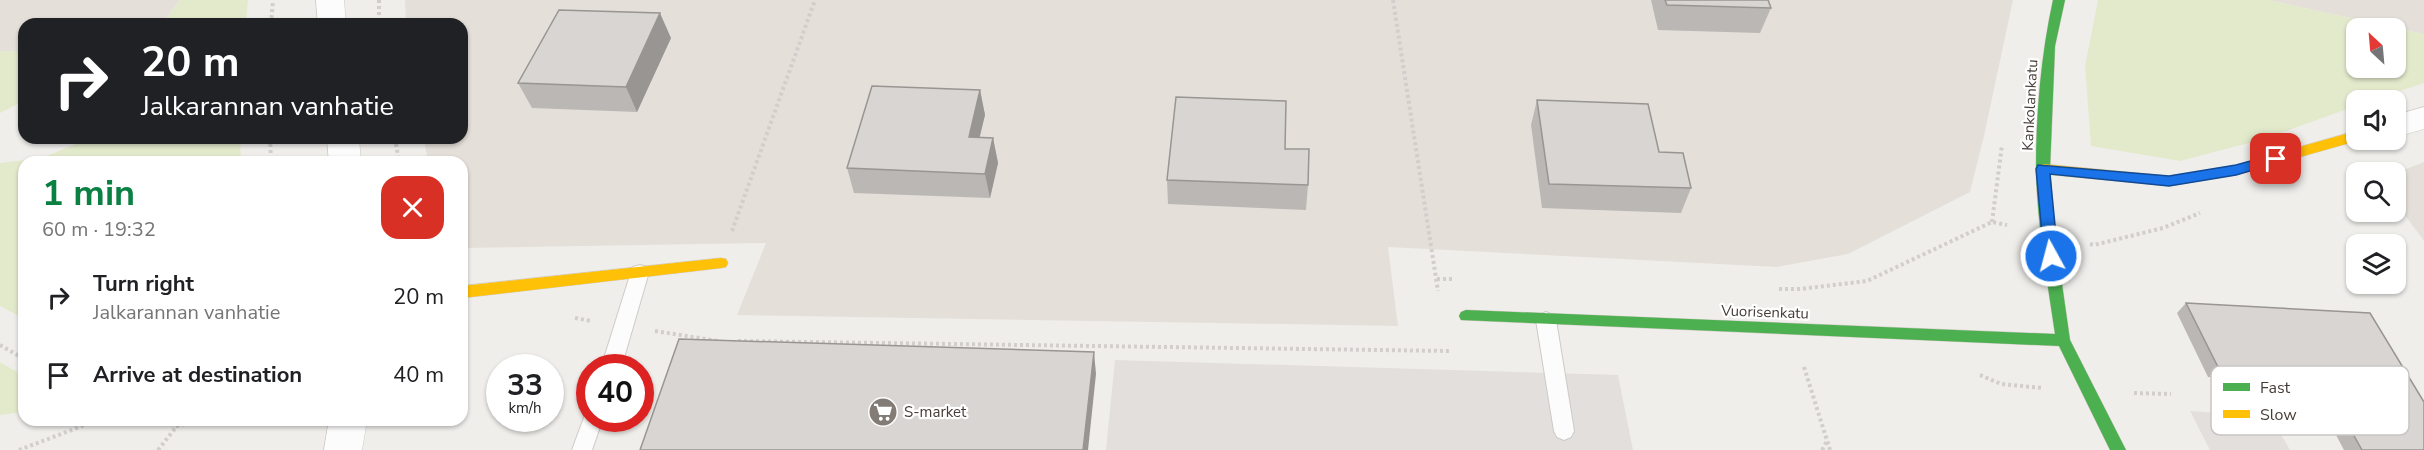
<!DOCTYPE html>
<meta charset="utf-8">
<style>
body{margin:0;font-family:"Nunito Sans",sans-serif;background:#f2f2f2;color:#202124;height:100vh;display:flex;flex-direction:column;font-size:22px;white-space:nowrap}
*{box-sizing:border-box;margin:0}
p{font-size:20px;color:#757577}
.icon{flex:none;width:33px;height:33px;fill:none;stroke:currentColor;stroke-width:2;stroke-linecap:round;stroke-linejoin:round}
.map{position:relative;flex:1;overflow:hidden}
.drawer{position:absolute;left:18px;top:156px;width:450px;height:270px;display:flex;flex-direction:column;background:#fff;border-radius:18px;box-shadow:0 2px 4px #0004}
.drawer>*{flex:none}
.guide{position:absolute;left:18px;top:18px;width:450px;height:126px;border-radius:18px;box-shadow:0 2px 4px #0004;background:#202124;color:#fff;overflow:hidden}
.needle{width:39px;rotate:334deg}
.buttons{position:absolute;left:2346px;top:18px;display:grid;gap:12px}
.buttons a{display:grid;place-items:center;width:60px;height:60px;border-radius:12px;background:#fff;box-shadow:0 2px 4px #0004;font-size:30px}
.speed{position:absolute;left:486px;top:354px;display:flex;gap:12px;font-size:30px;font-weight:700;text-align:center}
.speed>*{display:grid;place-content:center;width:78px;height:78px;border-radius:50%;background:#fff;box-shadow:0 2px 4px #0004;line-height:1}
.speed small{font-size:15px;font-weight:400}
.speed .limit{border:9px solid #d22;background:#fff;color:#111}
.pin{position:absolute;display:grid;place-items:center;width:51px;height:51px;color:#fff;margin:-26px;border-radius:12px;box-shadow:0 3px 9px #0006}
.me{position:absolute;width:66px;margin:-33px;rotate:353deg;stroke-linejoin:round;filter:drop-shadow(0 0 4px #0008)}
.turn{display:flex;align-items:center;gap:21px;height:126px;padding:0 24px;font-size:27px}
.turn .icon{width:78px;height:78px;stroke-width:2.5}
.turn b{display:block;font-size:42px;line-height:51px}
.round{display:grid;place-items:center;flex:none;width:63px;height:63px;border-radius:18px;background:#f2f2f2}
.overview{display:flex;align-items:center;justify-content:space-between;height:102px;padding:0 24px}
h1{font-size:36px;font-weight:700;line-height:45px;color:#0b8043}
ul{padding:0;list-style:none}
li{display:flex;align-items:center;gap:18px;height:78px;padding:0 24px}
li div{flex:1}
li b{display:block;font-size:22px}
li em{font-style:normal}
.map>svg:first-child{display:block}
</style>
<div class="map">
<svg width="2424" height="450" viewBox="0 0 2424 450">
<rect width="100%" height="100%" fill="#f0eeeb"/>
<path fill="#e4dfd8" d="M0,0H180L162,24H24V52L0,51Z
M405,0H2013L1984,136L1970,192L1848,254L1777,267L1388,247L1398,326L737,315L766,243L462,248V162H428L424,138H462V24H406Z
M2268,0H2424V34Z
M2424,162V241L2396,203V173Z"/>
<path fill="#e3eacc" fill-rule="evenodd" d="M180,0H248L246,24H162Z
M2098,0H2268L2424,34V83L2373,100H2356V106L2264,139L2180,161L2091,146L2085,66ZM2356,28H2396V68H2356Z
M0,51L24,52V101L0,113Z
M90,138H240L241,162H24V319L0,306V163L42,158Z
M0,362L24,376V412L0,415Z"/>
<path fill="#e2dfdc" d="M1115,360L1618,375L1633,450H1106Z
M2190,411L2271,417L2290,450H2210Z"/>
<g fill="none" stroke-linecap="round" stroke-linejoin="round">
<g stroke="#cdcac7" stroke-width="2">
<path id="lane" d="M640,265L647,267L649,272L621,368H601L631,272L633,267Z
M1546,312L1553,315L1556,320L1574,431L1571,437L1564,440L1557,437L1554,431L1536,320L1539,315Z
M590,411V418H603L592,450H572L586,412Z"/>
</g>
<g stroke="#cdcac7" stroke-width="1">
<path id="street" d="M316,0H344L346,24H318Z
M2424,107V129L2396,137V115Z
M327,138H359L361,162H329Z
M329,420H367L362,450H324Z"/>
</g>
<g stroke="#d1cbc3" stroke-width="1">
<path id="fast" d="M2053,0H2065L2055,46L2050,169L2055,235L2070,340L2126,450H2110L2059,346L1461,320L1459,316L1461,312L1466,310L2055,334C2047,279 2037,224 2036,169C2036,113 2041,55 2053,0Z"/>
</g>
<g stroke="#d1cbc3" stroke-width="1">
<path id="slow" d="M2356,131V140H2360L2236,175L2169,186L2043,174L2036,169L2043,164L2169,176L2236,165Z
M721,258L726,259L728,263L726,267L721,268L462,298V286Z"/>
</g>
<path stroke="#d1cecc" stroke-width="4" stroke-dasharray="3 3" stroke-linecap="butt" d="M379,0V24
M1393,0L1438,291
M271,24L273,0
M270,138L271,162
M395,138L399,162
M1992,222L2002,145
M732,231L815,0
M2090,244L2094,245L2163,228L2200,213
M1437,279H1454
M1779,289H1800L1867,281L1992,222L2007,225
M575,318L591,321
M655,331L718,341
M462,338L468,329
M738,341L1450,351
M0,345L24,359
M1804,367L1830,450
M1980,375L2001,384L2043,388
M2134,393L2171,394
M159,420L177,426L202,420
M19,450L98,420
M158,450L177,426
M1822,450L1827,441"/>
<use href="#lane" fill="#fdfcfc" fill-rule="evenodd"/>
<use href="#street" fill="#fdfcfc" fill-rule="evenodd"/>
<use href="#fast" fill="#4caf50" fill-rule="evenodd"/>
<use href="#slow" fill="#ffc107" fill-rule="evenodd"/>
</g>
<path fill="#bbb7b5" d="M1651,0H1768L1771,8L1760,33L1658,30Z
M671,38L637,112L532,108L518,83Z
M980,90L985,115L979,137L993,138L998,163L990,198L854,193L847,168Z
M1537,100L1659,152L1691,188L1681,213L1542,208L1531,125Z
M1285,149L1308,185L1306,210L1168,204L1167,180Z
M2186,303L2424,402V450H2344L2308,383L2208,377L2177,313Z"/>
<path fill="#989593" d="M660,13L671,38L637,112L626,87Z
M980,90L985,115L974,161L969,137Z
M993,138L998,163L990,198L985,174Z
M1094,352L1096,374L1088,450H1083Z"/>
<path fill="#d9d5d2" stroke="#989593" stroke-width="1.5" d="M1665,0H1768L1771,8L1667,5Z
M559,10L660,13L626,87L518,83Z
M872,86L980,90L969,137L993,138L985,174L847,168Z
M1176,97L1286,101L1285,149H1309L1308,185L1167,180Z
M1537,100L1648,104L1659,152L1683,153L1691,188L1549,184Z
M2186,303L2370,313L2424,402V450H2362L2319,373L2218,367Z
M679,339L1094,352L1083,450H640Z"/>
<path fill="#1a73e8" stroke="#114b97" stroke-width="1.5" d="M2276,154L2282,159L2281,162L2236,175L2169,186L2050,174L2058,256L2051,261L2044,256L2036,169L2038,165L2169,176L2236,165Z"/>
<defs>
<g id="supermarket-disc" transform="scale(1.5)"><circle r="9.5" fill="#827b76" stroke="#fff"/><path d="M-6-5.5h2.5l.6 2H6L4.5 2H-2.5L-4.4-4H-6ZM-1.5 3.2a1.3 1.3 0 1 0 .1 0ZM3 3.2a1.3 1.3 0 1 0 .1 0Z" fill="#fff"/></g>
</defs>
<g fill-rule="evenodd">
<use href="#supermarket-disc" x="883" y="412"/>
</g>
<g text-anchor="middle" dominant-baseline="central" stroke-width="4.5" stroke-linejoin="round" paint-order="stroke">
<g font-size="15" fill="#463d37" stroke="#fff">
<text transform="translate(2030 105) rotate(-87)">Kankolankatu</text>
<text transform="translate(1765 312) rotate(2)">Vuorisenkatu</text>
</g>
<g font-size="15" fill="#463d37" stroke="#fff" text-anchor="start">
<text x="904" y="412">S-market</text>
</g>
</g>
<rect x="2211" y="366" width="198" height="69" rx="9" fill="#fff" stroke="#c8c5c3" stroke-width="1.5"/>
<rect x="2223" y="383" width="27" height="8" fill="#4caf50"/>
<rect x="2223" y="410" width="27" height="8" fill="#ffc107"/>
<g font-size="16" fill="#463d37">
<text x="2260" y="393">Fast</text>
<text x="2260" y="420">Slow</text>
</g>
</svg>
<div class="buttons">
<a><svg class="needle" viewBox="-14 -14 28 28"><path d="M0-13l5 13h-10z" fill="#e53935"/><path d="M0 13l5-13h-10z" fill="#757577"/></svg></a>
<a><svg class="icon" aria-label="sound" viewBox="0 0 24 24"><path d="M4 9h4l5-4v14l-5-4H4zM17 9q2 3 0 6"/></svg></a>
<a><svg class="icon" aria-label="search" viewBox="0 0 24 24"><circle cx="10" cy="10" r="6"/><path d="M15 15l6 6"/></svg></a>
<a><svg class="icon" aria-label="layers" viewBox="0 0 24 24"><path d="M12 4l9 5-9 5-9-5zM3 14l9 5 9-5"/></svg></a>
</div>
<div class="speed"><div>33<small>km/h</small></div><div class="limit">40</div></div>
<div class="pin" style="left:2276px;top:159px;background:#d93025"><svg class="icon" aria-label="arrive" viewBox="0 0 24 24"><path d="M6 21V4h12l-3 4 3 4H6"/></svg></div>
<svg class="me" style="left:2051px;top:256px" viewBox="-20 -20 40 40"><circle r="17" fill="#1a73e8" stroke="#fff" stroke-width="3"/><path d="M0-11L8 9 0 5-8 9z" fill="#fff"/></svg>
<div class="guide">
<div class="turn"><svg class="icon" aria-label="right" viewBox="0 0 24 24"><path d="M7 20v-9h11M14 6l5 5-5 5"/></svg><div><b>20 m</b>Jalkarannan vanhatie</div></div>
</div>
<section class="drawer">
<div class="overview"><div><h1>1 min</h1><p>60 m · 19:32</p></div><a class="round" style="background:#d93025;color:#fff"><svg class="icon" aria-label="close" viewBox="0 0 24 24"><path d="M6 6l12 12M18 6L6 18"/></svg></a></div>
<ul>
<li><svg class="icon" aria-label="right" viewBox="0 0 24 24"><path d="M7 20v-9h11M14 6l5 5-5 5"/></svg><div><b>Turn right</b><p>Jalkarannan vanhatie</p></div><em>20 m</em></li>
<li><svg class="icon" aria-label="arrive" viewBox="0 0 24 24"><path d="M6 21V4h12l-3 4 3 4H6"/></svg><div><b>Arrive at destination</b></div><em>40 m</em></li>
</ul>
</section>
</div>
